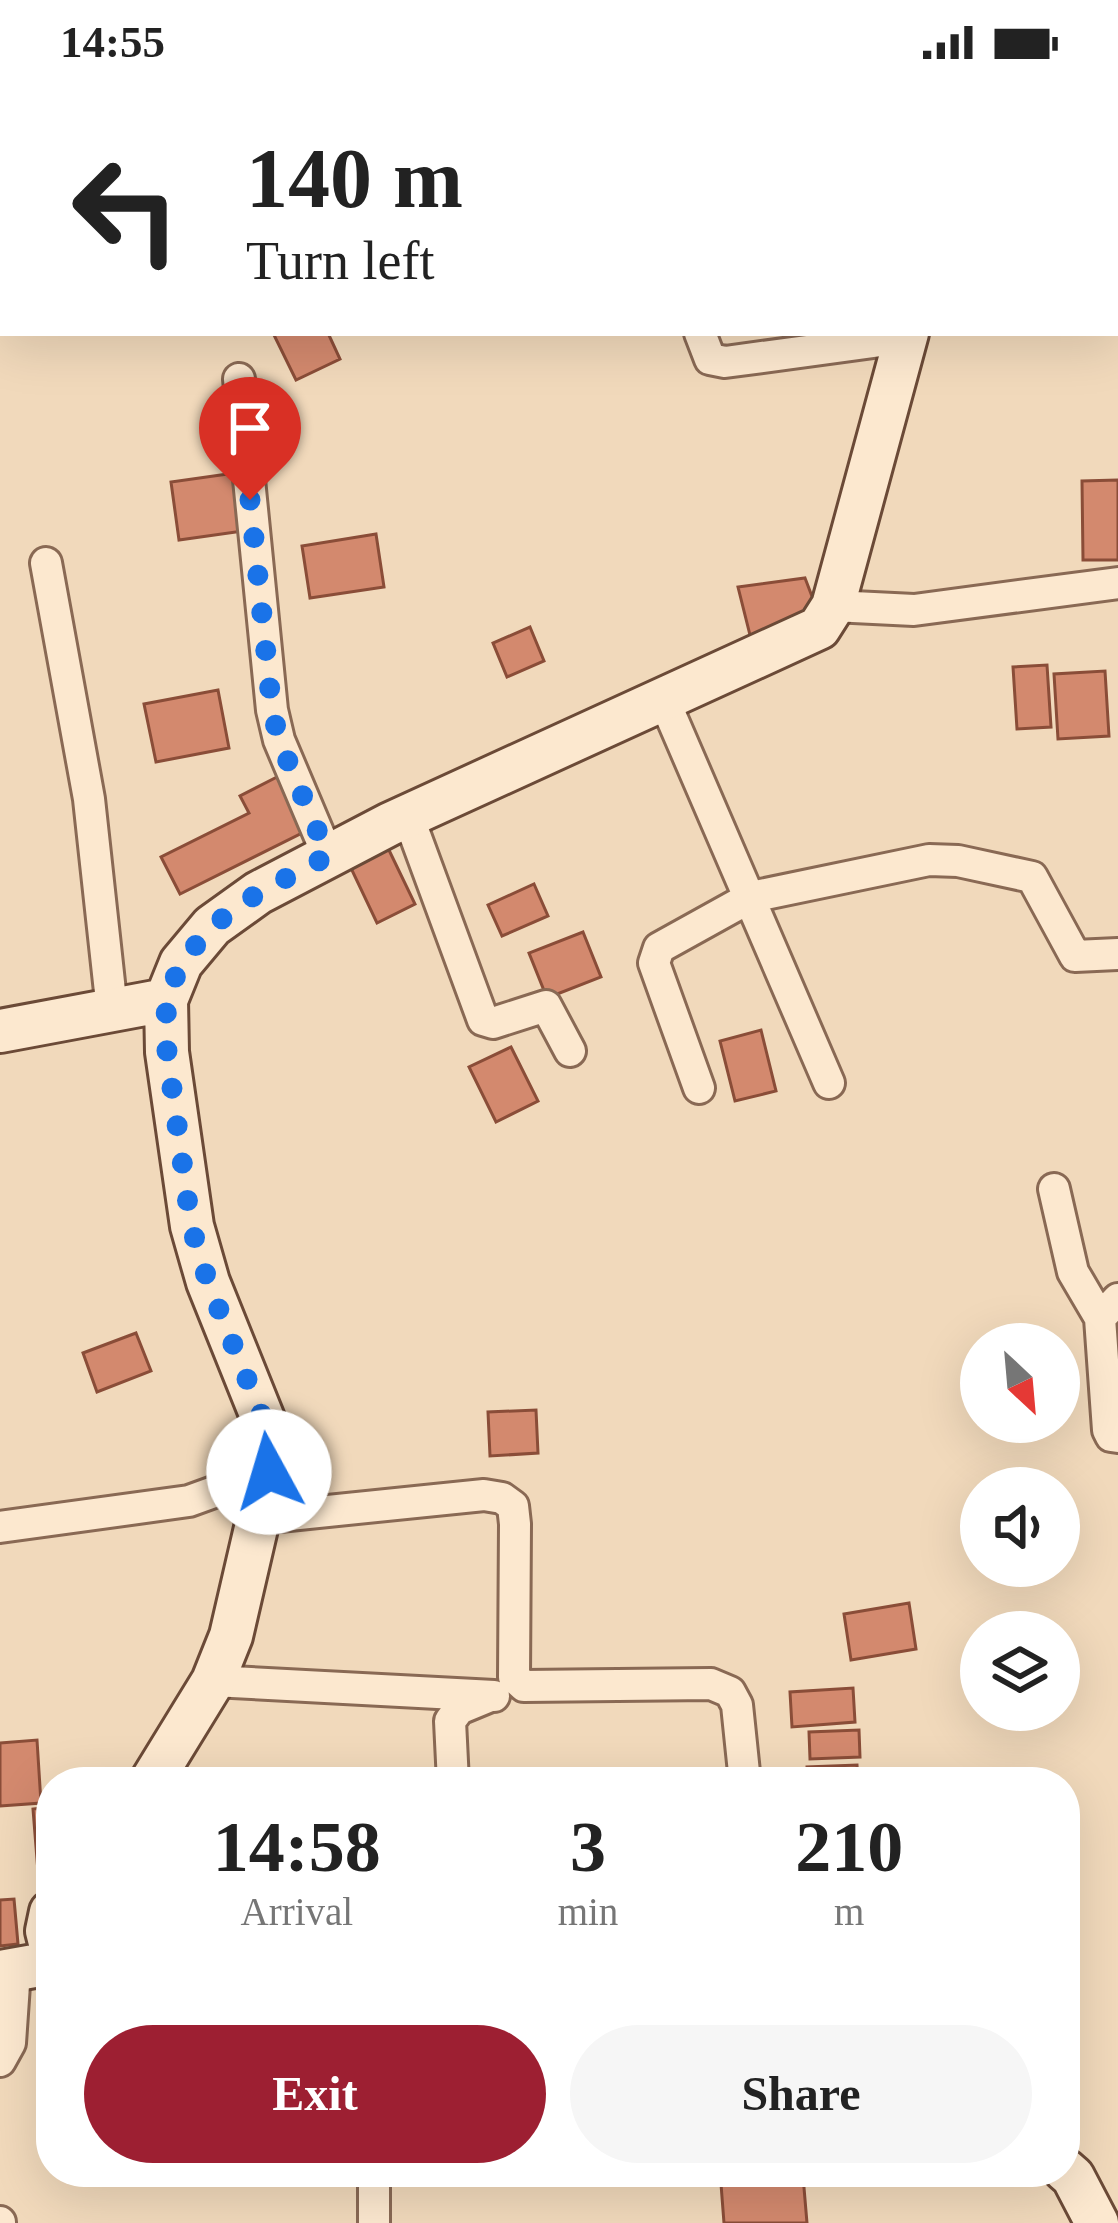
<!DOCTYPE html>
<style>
body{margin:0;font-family:Georgia,serif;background:#f6f6f6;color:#222;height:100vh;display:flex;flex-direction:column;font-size:45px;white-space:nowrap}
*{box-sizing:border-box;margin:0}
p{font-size:39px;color:#767676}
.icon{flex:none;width:66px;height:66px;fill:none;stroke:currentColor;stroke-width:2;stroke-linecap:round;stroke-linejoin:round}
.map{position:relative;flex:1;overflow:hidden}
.side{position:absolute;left:36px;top:1683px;width:1044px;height:420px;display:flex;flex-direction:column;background:#fff;border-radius:48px;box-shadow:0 12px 48px #0002}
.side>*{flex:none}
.guide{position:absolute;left:0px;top:0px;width:1119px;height:252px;box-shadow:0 12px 48px #0002;background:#fff;color:#222;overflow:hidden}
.needle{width:78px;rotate:154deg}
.buttons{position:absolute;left:960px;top:1239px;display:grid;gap:24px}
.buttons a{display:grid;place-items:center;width:120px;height:120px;border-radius:50%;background:#fff;box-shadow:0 12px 48px #0002;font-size:60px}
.pin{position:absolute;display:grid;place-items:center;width:102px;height:102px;color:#fff;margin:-123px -51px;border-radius:50% 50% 50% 0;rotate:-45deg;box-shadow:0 0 12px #0007}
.pin .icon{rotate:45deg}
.me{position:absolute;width:132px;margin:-66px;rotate:354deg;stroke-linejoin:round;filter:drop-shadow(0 0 9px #0008)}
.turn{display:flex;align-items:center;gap:42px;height:252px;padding:0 48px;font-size:54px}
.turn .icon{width:156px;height:156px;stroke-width:2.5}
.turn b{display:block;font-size:84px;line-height:102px}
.eta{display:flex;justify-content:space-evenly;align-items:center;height:204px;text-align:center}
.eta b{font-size:72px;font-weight:800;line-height:84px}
.primary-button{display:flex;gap:24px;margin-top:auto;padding:24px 48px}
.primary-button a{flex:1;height:138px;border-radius:72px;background:#9d1f32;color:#fff;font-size:48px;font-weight:800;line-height:138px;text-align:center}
.primary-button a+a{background:#f6f6f6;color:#222}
.status{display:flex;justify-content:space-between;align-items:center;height:84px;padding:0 60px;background:#fff;direction:ltr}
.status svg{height:33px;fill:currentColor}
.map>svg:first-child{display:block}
</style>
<div class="status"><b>14:55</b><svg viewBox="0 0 49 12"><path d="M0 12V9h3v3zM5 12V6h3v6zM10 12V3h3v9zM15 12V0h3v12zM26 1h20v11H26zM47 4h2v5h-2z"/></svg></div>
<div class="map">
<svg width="1118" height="2139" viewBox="0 0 1118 2139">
<rect width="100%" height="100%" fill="#f1d9bb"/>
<path fill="#d3896e" stroke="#8a4d38" stroke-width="3" d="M273,249H328L340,275L296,296Z
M235,389L243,447L179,456L171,398Z
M1118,396V476H1083L1082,397Z
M376,450L384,503L310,514L302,462Z
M805,494L821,536L753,563L738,503Z
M530,543L544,577L507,593L493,559Z
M1047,581L1051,643L1017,645L1013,583Z
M1105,587L1109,652L1058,655L1054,590Z
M218,606L229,664L156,678L144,620Z
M277,693L304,748L180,810L161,773L249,729L240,712Z
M387,762L415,820L377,839L349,780Z
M534,800L548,832L502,852L488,821Z
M583,848L601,893L547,914L529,869Z
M761,946L776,1007L735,1017L720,957Z
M511,963L538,1017L496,1038L469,983Z
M136,1249L151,1287L97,1308L83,1269Z
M536,1326L538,1369L490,1372L488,1328Z
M909,1519L916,1565L851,1576L844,1530Z
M853,1604L855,1638L792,1643L790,1608Z
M859,1646L860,1673L810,1675L809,1648Z
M37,1656L41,1719L0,1722V1659Z
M857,1681L858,1698H807V1683Z
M51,1723V1787L38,1788L33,1725Z
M14,1815L18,1860L0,1862V1816Z
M803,2092L807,2139H724L721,2100Z"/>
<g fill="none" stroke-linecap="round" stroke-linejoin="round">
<g stroke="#896954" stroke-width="36">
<path id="street" d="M700,249L710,275L725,278L903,254
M239,295L272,626L279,656L328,772
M46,479L89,715L112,926
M833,522L914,526L1118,499
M664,616L829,999
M408,732L483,936L493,939L546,922L570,967
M699,1004L654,879L659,864L751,813L929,776L958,777L1032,793L1075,872L1118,870
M1054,1105L1073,1188L1100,1234
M1118,1215L1100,1234L1108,1346L1111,1352L1118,1353
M260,1434L484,1411L502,1414L513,1422L515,1440L514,1593L524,1602L711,1600L730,1608L737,1621L745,1698
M0,1443L189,1417L269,1388
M213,1597L494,1612
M453,1698L450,1637L459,1625L488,1613
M0,1977L10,1959L15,1886
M0,2138V2139
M374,2139V2088"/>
</g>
<g stroke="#6b4a37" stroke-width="48">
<path id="secondary" d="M1116,6L1118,4
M0,947L166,916
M151,1698L213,1597L231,1552L269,1388V1350L208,1198L192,1142L167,968L166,916L181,879L212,842L258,809L390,740L819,544L833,522L907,249
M51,1828L47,1847L51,1863
M0,1888L51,1879
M1065,2086L1073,2093L1097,2139"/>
</g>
<use href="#street" stroke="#fce8cf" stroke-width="30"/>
<use href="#secondary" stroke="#fce8cf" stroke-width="42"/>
</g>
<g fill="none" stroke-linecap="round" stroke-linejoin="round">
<path stroke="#1a73e8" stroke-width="21" stroke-dasharray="0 37.8" d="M250,416L272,626L279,656L328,772L258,809L212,842L181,879L166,916L167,968L191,1142L208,1198L269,1350V1388"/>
</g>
</svg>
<div class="buttons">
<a><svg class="needle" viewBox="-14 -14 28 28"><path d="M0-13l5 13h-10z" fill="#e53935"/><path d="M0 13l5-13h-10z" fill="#767676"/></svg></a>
<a><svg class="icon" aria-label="sound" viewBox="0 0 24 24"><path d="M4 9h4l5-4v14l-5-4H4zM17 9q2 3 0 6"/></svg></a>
<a><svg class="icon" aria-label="layers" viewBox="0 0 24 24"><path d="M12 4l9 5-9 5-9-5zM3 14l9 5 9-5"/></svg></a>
</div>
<div class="pin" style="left:250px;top:416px;background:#d93025"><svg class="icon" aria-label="arrive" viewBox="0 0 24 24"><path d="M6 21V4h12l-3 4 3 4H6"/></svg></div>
<svg class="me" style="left:269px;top:1388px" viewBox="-20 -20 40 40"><circle r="19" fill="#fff"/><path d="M0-13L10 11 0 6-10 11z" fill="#1a73e8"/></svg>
<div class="guide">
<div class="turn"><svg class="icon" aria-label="left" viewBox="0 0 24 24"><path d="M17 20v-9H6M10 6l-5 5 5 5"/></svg><div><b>140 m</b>Turn left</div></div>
</div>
<section class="side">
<div class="eta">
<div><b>14:58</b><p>Arrival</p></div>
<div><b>3</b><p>min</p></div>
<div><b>210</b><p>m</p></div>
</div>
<div class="primary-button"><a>Exit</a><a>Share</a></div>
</section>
</div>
